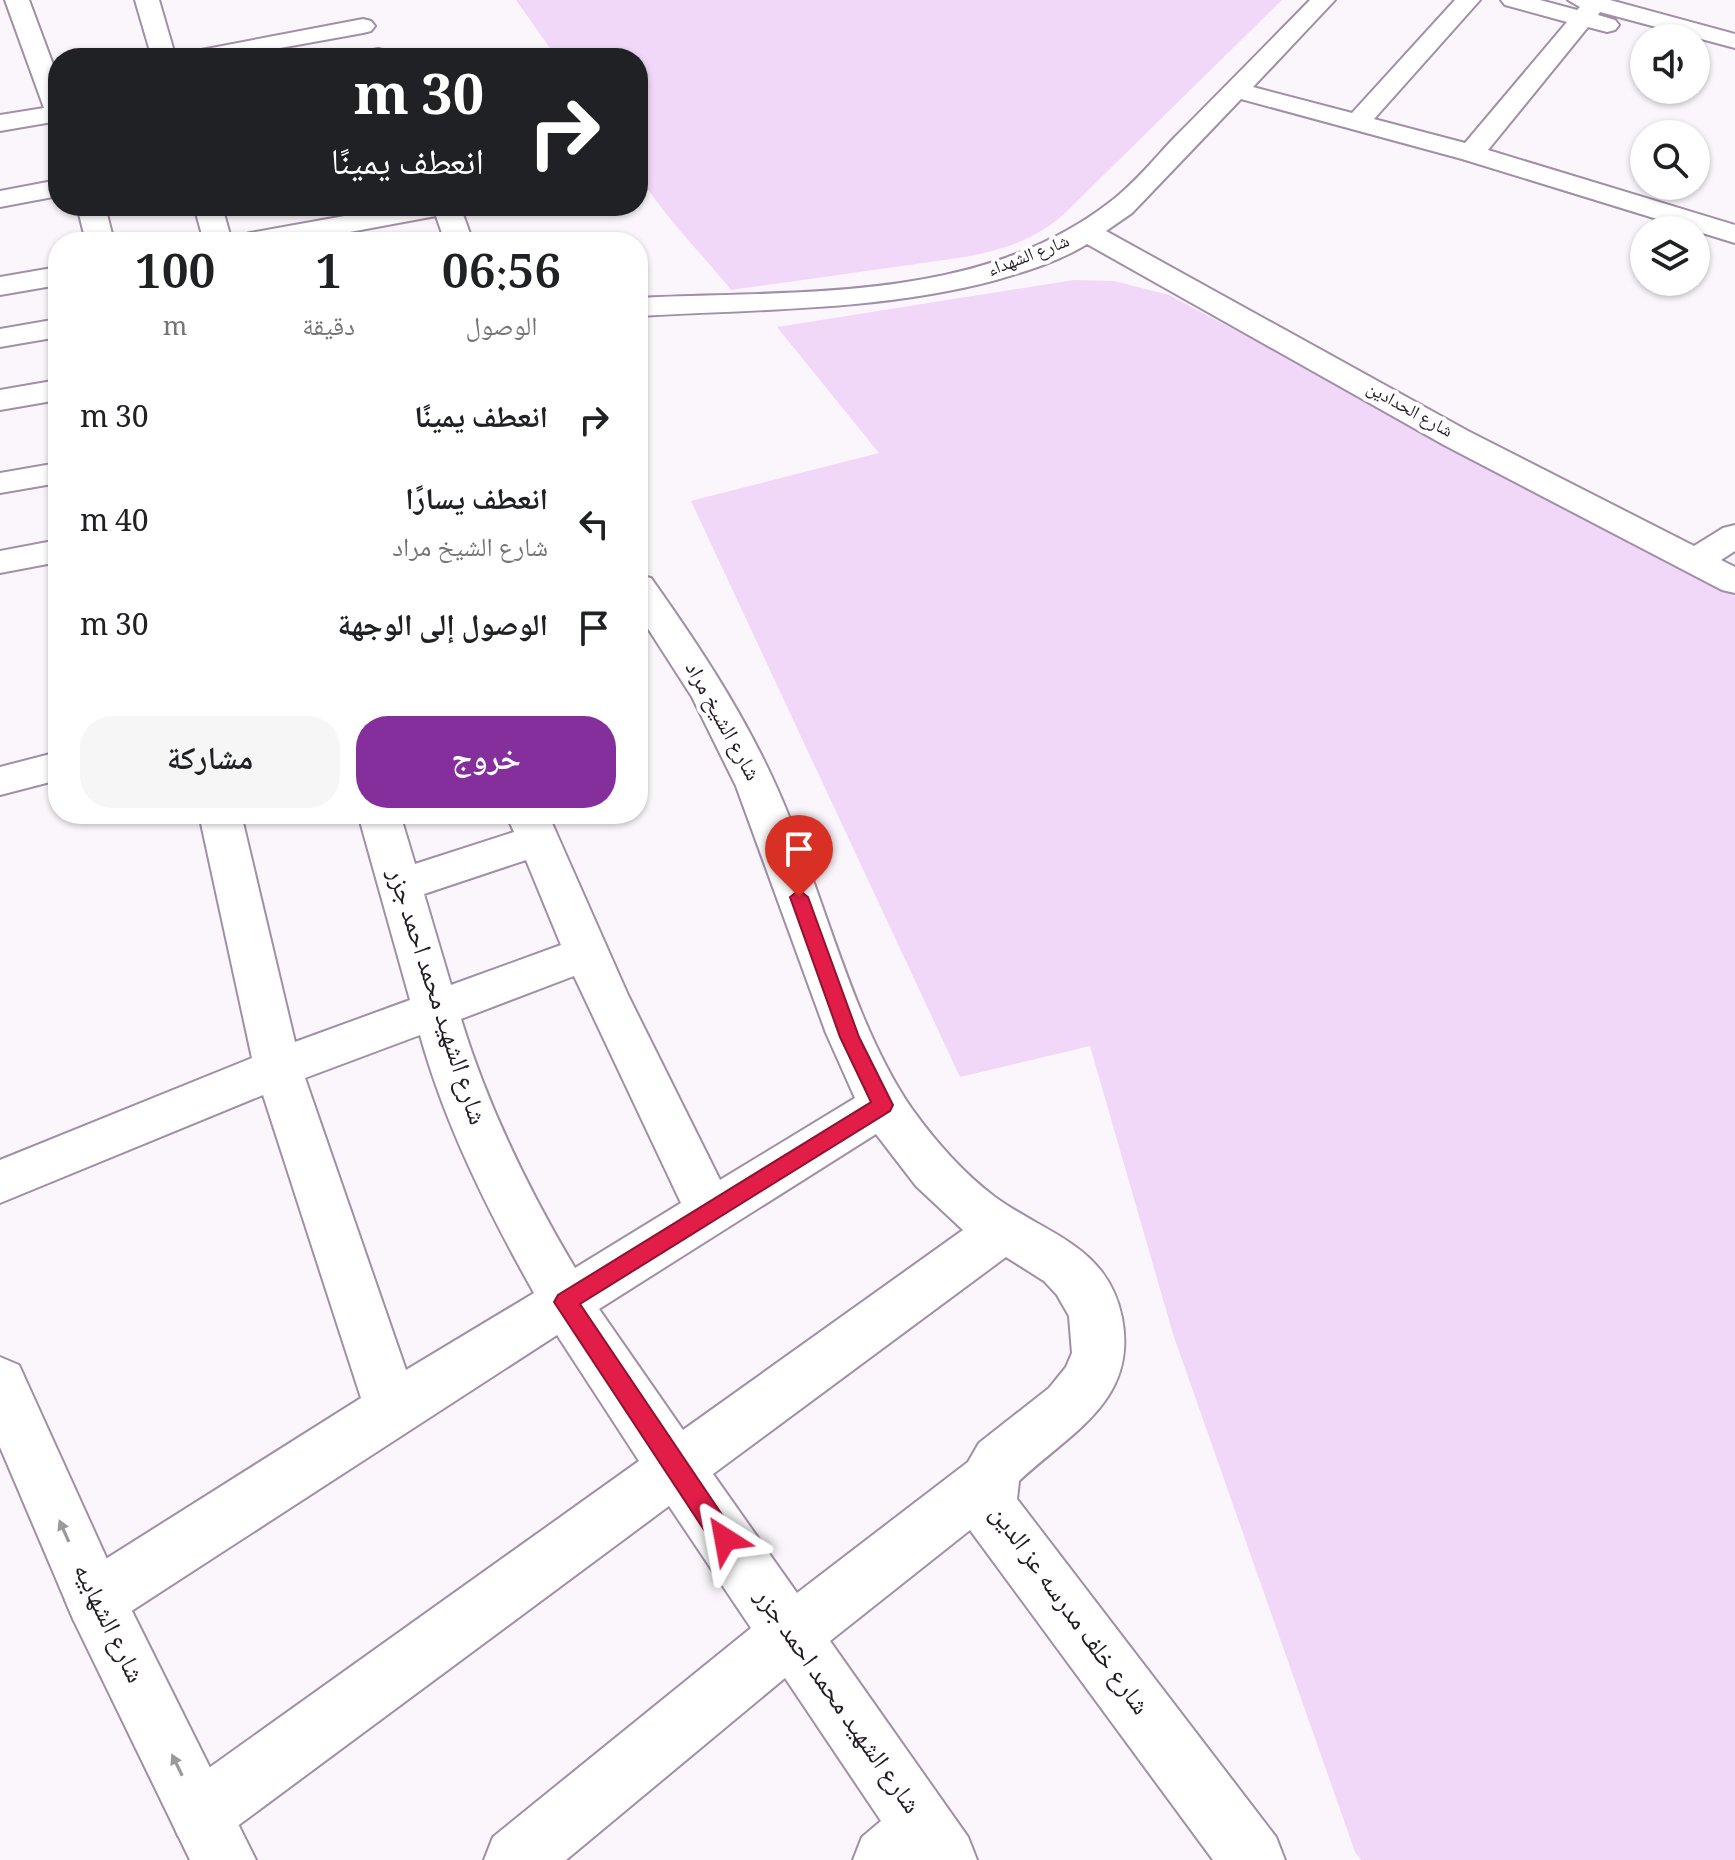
<!DOCTYPE html>
<html lang="ar">
<meta charset="utf-8">
<style>
body{margin:0;font-family:Georgia,"Noto Naskh Arabic",serif;background:#f6f6f6;color:#202124;direction:rtl;height:100vh;display:flex;flex-direction:column;font-size:30px;white-space:nowrap}
*{box-sizing:border-box;margin:0}
p{font-size:26px;color:#757577}
.icon{flex:none;width:44px;height:44px;fill:none;stroke:currentColor;stroke-width:2;stroke-linecap:round;stroke-linejoin:round}
.map{position:relative;flex:1;overflow:hidden;direction:ltr}
.sheet{position:absolute;left:48px;top:232px;width:600px;height:592px;display:flex;flex-direction:column;background:#fff;border-radius:32px;box-shadow:0 2px 6px #0004;direction:rtl}
.sheet>*{flex:none}
.banner{position:absolute;left:48px;top:48px;width:600px;height:168px;border-radius:32px;box-shadow:0 2px 6px #0004;direction:rtl;background:#202124;color:#fff;overflow:hidden}
.fabs{position:absolute;left:1630px;top:24px;display:grid;gap:16px}
.fabs a{display:grid;place-items:center;width:80px;height:80px;border-radius:50%;background:#fff;box-shadow:0 2px 6px #0004;font-size:40px}
.pin{position:absolute;display:grid;place-items:center;width:68px;height:68px;color:#fff;margin:-82px -34px;border-radius:50% 50% 50% 0;rotate:-45deg;box-shadow:0 0 8px #0007}
.pin .icon{rotate:45deg}
.me{position:absolute;width:88px;margin:-44px;rotate:326deg;stroke-linejoin:round;filter:drop-shadow(0 0 6px #0008)}
.turn{display:flex;align-items:center;gap:28px;height:168px;padding:0 32px;font-size:36px}
.turn .icon{width:104px;height:104px;stroke-width:2.5}
.turn b{display:block;font-size:56px;line-height:68px}
.eta{display:flex;justify-content:space-evenly;align-items:center;height:136px;text-align:center}
.eta b{font-size:48px;font-weight:600;line-height:56px}
.button{display:flex;gap:16px;margin-top:auto;padding:16px 32px}
.button a{flex:1;height:92px;border-radius:32px;background:#852f9d;color:#fff;font-size:32px;font-weight:600;line-height:92px;text-align:center}
.button a+a{background:#f6f6f6;color:#202124}
ul{padding:0;list-style:none}
li{display:flex;align-items:center;gap:24px;height:104px;padding:0 32px}
li div{flex:1}
li b{display:block;font-size:30px}
li em{font-style:normal}
.map>svg:first-child{display:block}
</style>
<div class="map">
<svg width="1735" height="1860" viewBox="0 0 1735 1860">
<rect width="100%" height="100%" fill="#faf6fb"/>
<path fill="#f1d8f9" d="M516,0H1282L1066,212C1038,239 1003,250 965,257L731,290C713,266 642,193 638,169C633,135 638,92 638,58H557Z
M1074,280L1114,281L1169,295L1735,596V1860H1361L1355,1852L1173,1334L1090,1046L960,1077L691,501L879,453L777,327Z"/>
<g fill="none" stroke-linecap="round" stroke-linejoin="round">
<g stroke="#a28ea8" stroke-width="4">
<path id="minor" d="M5,0H29L58,78V121L0,131V115L44,108Z
M135,0H159L175,55L363,19L371,21L375,26L371,31L363,33L225,58H152Z
M1310,0H1335L1253,87L1352,113L1455,0H1480L1374,119L1465,143L1567,22L1505,5L1501,0H1540L1577,10L1580,7L1568,0H1610L1735,34V48L1600,12L1598,15L1615,20L1619,25L1615,30L1607,32L1588,27L1488,150L1735,225V243L1462,159L1241,99L1132,213L1106,231L1468,431L1694,546L1723,528L1735,525V551L1721,560L1735,567V593L1722,590L1444,445L1087,244C1060,261 1027,271 996,280C880,311 758,309 638,316V298C795,290 979,304 1110,202C1134,184 1154,159 1174,138C1220,92 1265,46 1310,0Z
M378,49L387,51L389,58H354L357,53Z
M58,180V196L0,207V191Z
M77,206H105L114,242H86Z
M194,206H222L232,242H204Z
M400,206H460L473,242H445L436,216L296,242H236L240,236L250,233Z
M58,267V285L0,295V277Z
M58,319V337L0,347V329Z
M58,380V400L0,410V390Z
M58,463V483L0,493V473Z
M58,540V562L0,573V551Z
M638,575L651,578C705,654 756,732 790,819C827,909 857,1030 912,1109C935,1141 963,1173 995,1197C1046,1234 1108,1246 1122,1318C1138,1401 1070,1433 1019,1481L1017,1499L1276,1837L1285,1860H1213L970,1530L830,1641L968,1837L977,1860H853L862,1837L881,1821L785,1678L566,1860H484L493,1837L751,1628L669,1506L224,1836L201,1845L178,1836L169,1813L178,1790L639,1461L557,1335L116,1621L95,1630L74,1621L65,1600L74,1579L361,1398L263,1095L0,1203V1160L252,1058L199,814H241L295,1042L410,1000L358,814H400L415,864L514,832L506,814H548L628,995L720,1180L855,1098L826,1033L736,786L692,697L638,613ZM526,860L561,945L451,985L424,894ZM574,976L681,1203L575,1268C528,1189 488,1107 461,1019ZM420,1035C445,1125 488,1211 534,1293L406,1370L305,1078ZM876,1134L916,1186L963,1230L683,1430L599,1309ZM1006,1257L1044,1281L1057,1295L1069,1316L1072,1353L1066,1367L1049,1388L979,1443L968,1462L797,1593L713,1474Z
M58,752V780L0,795V767Z"/>
</g>
<g stroke="#a28ea8" stroke-width="4">
<path id="highway" d="M0,1357L19,1365L116,1579L256,1860H190L74,1621L0,1447Z"/>
</g>
<use href="#minor" fill="#fff" fill-rule="evenodd"/>
<use href="#highway" fill="#fff" fill-rule="evenodd"/>
</g>
<defs><path id="oneway-solid" d="M-6-.8H1V-3.2L6.5 0L1 3.2V.8H-6Z" transform="scale(2)"/></defs>
<g fill="#9c989d">
<use href="#oneway-solid" transform="translate(64 1531) rotate(-114)"/>
<use href="#oneway-solid" transform="translate(177 1765) rotate(-116)"/>
</g>
<path fill="#e11d48" stroke="#92132f" stroke-width="2" d="M799,890L808,897L859,1037L893,1105L890,1111L580,1304L733,1531L737,1539L733,1548L725,1551L716,1548L554,1302L558,1295L871,1102L840,1037L790,897Z"/>
<g text-anchor="middle" dominant-baseline="central" stroke-width="8" stroke-linejoin="round" paint-order="stroke">
<g font-size="18" fill="#231b25" stroke="#fff">
<text transform="translate(1029 257) rotate(-21)">شارع الشهداء</text>
<text transform="translate(1409 411) rotate(29)">شارع الحدادين</text>
</g>
<g font-size="22" fill="#231b25" stroke="#fff">
<text transform="translate(721 722) rotate(61)">شارع الشيخ مراد</text>
</g>
<g font-size="26" fill="#231b25" stroke="#fff">
<text transform="translate(435 997) rotate(72)">شارع الشهيد محمد احمد جزر</text>
<text transform="translate(1068 1611) rotate(54)">شارع خلف مدرسه عز الدين</text>
<text transform="translate(107 1624) rotate(64)">شارع الشهابيه</text>
<text transform="translate(836 1702) rotate(55)">شارع الشهيد محمد احمد جزر</text>
</g>
</g>
</svg>
<div class="fabs">
<a><svg class="icon" aria-label="sound" viewBox="0 0 24 24"><path d="M4 9h4l5-4v14l-5-4H4zM17 9q2 3 0 6"/></svg></a>
<a><svg class="icon" aria-label="search" viewBox="0 0 24 24"><circle cx="10" cy="10" r="6"/><path d="M15 15l6 6"/></svg></a>
<a><svg class="icon" aria-label="layers" viewBox="0 0 24 24"><path d="M12 4l9 5-9 5-9-5zM3 14l9 5 9-5"/></svg></a>
</div>
<div class="pin" style="left:799px;top:897px;background:#d93025"><svg class="icon" aria-label="arrive" viewBox="0 0 24 24"><path d="M6 21V4h12l-3 4 3 4H6"/></svg></div>
<svg class="me" style="left:725px;top:1539px" viewBox="-20 -20 40 40"><path d="M0-17L14 15 0 8-14 15z" fill="#e11d48" stroke="#fff" stroke-width="4"/></svg>
<div class="banner">
<div class="turn"><svg class="icon" aria-label="right" viewBox="0 0 24 24"><path d="M7 20v-9h11M14 6l5 5-5 5"/></svg><div><b>30 m</b>انعطف يمينًا</div></div>
</div>
<section class="sheet">
<div class="eta">
<div><b>06:56</b><p>الوصول</p></div>
<div><b>1</b><p>دقيقة</p></div>
<div><b>100</b><p>m</p></div>
</div>
<ul>
<li><svg class="icon" aria-label="right" viewBox="0 0 24 24"><path d="M7 20v-9h11M14 6l5 5-5 5"/></svg><div><b>انعطف يمينًا</b></div><em>30 m</em></li>
<li><svg class="icon" aria-label="left" viewBox="0 0 24 24"><path d="M17 20v-9H6M10 6l-5 5 5 5"/></svg><div><b>انعطف يسارًا</b><p>شارع الشيخ مراد</p></div><em>40 m</em></li>
<li><svg class="icon" aria-label="arrive" viewBox="0 0 24 24"><path d="M6 21V4h12l-3 4 3 4H6"/></svg><div><b>الوصول إلى الوجهة</b></div><em>30 m</em></li>
</ul>
<div class="button"><a>خروج</a><a>مشاركة</a></div>
</section>
</div>
